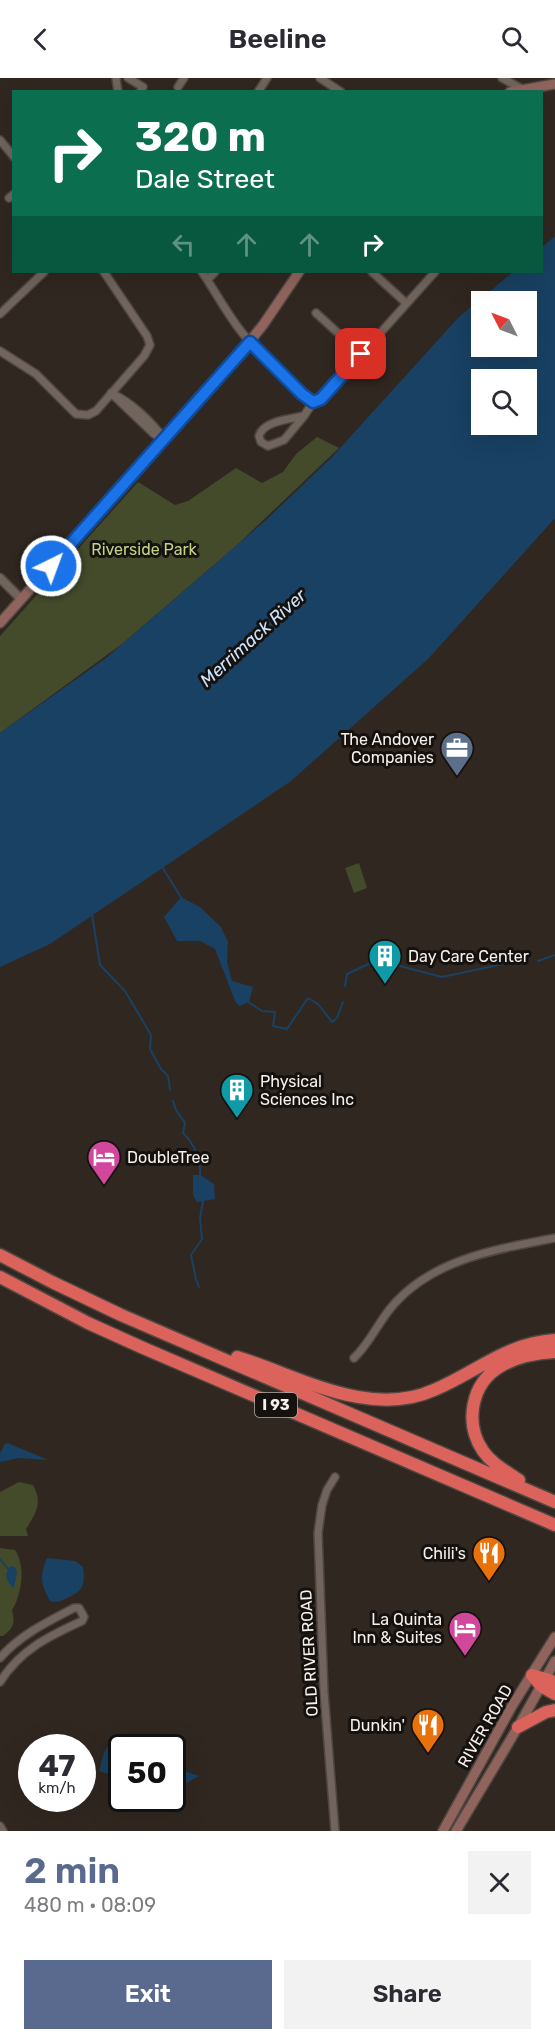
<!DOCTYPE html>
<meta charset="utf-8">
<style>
body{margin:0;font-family:Rubik,sans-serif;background:#f2f2f3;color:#2b2b33;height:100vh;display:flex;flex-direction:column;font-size:22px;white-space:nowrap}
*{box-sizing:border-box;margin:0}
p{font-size:20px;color:#7c7c81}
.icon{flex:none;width:33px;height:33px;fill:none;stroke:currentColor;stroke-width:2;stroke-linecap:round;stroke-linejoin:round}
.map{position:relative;height:1753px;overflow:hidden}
.drawer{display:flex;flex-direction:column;background:#fff;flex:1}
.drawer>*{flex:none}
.hud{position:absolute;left:12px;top:12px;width:531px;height:183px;border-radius:0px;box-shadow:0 6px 24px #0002;background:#0b6e4f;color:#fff;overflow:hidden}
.needle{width:39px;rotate:312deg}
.buttons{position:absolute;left:471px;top:213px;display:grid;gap:12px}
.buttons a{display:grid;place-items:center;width:66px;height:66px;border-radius:0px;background:#fff;box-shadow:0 6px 24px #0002;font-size:30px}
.speed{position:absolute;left:18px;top:1656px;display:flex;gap:12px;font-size:30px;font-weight:700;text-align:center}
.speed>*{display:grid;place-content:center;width:78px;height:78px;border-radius:50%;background:#fff;box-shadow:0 6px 24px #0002;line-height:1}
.speed small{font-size:15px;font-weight:400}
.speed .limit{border:3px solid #111;border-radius:9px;background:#fff;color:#111}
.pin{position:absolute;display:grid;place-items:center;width:51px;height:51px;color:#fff;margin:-26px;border-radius:12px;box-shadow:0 3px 9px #0006}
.me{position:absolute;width:66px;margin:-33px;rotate:42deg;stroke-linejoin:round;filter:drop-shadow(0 0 4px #0008)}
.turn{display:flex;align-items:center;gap:21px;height:126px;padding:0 24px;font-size:27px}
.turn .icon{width:78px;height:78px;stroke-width:2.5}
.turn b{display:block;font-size:42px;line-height:51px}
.lanes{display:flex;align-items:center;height:57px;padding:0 24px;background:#0003;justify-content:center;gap:30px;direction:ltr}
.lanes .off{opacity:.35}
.round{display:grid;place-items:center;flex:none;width:63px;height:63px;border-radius:0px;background:#f2f2f3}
.overview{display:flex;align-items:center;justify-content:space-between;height:102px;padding:0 24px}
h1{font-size:36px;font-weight:600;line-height:45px;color:#5a6a8e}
.action{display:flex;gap:12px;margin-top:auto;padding:12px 24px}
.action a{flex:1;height:69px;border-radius:0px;background:#5a6a8e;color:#fff;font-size:24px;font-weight:600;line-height:69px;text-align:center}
.action a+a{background:#f2f2f3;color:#2b2b33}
header{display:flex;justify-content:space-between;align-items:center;height:78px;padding:0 24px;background:#fff;font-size:27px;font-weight:600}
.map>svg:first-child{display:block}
</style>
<header><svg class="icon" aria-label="back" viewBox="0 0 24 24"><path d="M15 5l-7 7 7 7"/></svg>Beeline<svg class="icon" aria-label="search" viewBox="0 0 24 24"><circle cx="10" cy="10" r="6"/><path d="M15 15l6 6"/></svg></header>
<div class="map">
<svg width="555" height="1753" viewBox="0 0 555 1753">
<rect width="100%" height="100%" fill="#312721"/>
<path fill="#434b2b" d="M317,359L339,370L236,468L122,566L0,655V558L138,404L175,427L188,423L236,390L262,405L283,394L296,376Z
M359,785L367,810L354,815L345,790Z
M19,1404L33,1407C43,1425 36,1435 26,1451L28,1458H0V1414Z
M0,1470L15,1472C26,1488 22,1516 12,1532C15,1545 14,1550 3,1558H0Z"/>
<path fill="#194163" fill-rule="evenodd" d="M555,158V440L428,581L291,703L50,866L0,889V655L106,580L266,442L331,380L458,240L513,194H542V169ZM482,224H526V268H482ZM482,302H526V346H482Z
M181,819L200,829L221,849L228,864L227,884L232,903L253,909L249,924L240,928L236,925L215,871L200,863H177L164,839Z
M193,1097H200L214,1106L215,1121L197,1124L193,1117Z
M8,1365L48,1382L20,1380L0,1384V1375L5,1366Z
M47,1480L75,1483L83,1489C86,1509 82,1513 65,1521C59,1524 56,1525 50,1523C41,1506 39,1499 47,1480Z
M11,1488L15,1489L17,1494L14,1510C6,1504 3,1496 11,1488Z
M116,1663L123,1665L127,1669L122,1670L121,1695L108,1696L99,1693C103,1680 103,1668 116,1663Z
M173,1689L199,1698C190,1703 183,1706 178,1716L182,1730L178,1733L173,1731L169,1721L172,1720Z"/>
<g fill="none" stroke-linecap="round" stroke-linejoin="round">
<path stroke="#194163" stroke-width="2" d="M161,787L182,821
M92,836L100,887L125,913L151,957L150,971L161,991L168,998L170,1012
M538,883L555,877
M345,908L347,896L377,882L442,899L512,884
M248,924L262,933L275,934L273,948L287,951L308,920L318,926L332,944L337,940L343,924
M173,1023L176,1032L185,1045L183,1055C195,1067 201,1080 200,1097
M199,1209L196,1201L191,1177L202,1161L200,1140L203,1123
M0,1481L8,1491"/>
<g stroke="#4e4640" stroke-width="10">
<path id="minor" d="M116,0L118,14
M128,0L143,9L140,14
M320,0L341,14
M502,0L522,11
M178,9L184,0
M258,14L267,0
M0,62L14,79
M9,120L14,116
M202,194C215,213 226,234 240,252C258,275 289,307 313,324L321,321L435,194
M372,194L406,225
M208,201L215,194
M316,235L361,276
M0,236L44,194
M0,273L36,296L76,336L88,337L96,333L144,278L150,267L147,258L104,194
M111,315C131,324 152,344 164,361
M113,317L154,356L163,361
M304,338L284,362L268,368L261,364L259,358C263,343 290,341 304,338L313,324
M354,1280C371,1264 379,1242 395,1225C436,1180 498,1171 555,1160
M0,1580C20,1557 47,1544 74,1530H79L84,1539L82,1543C49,1558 20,1572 0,1604
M0,1748L3,1753
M335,1753L324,1614L318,1455L322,1427L327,1412L335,1399"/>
</g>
<g stroke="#4e4640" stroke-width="11">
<path id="tertiary" d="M0,500L21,521"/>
</g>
<g stroke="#4e4640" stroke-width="12">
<path id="secondary" d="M510,14L555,6
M0,545L232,285L263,247L299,194
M443,1753L512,1628L555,1559
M456,1753L518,1649L555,1583"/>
</g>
<g stroke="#4e4640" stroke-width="15">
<path id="motorway" d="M0,1177L52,1204L121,1237L555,1424
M0,1199L88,1245L141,1269L555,1447
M237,1279C299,1298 369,1341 434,1312C477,1294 506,1265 555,1262
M519,1402C506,1393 492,1386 483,1373C464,1345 471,1305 501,1288C518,1278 536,1275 555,1274
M532,1597L541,1608L555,1616
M532,1597L555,1604
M518,1649L546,1634L555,1632"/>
</g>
<use href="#minor" stroke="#70645d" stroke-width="7"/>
<use href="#tertiary" stroke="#70645d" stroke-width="8"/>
<use href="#secondary" stroke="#90645d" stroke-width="9"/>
<use href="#motorway" stroke="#db635c" stroke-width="12"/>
</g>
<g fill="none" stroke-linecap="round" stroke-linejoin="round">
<g stroke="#114b97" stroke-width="15">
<path id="route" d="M51,488L250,264L302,316L313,324L321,321L361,276"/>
</g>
<use href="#route" stroke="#1a73e8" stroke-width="10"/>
</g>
<defs>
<g id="office-pin" transform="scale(1.725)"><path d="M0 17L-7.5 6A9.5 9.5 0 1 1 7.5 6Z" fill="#5c6f8a" stroke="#15110e"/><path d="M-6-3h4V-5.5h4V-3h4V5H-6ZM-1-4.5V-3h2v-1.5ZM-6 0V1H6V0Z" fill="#fff"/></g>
<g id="building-pin" transform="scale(1.725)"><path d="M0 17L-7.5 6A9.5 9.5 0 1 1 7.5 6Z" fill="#0f9aa8" stroke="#15110e"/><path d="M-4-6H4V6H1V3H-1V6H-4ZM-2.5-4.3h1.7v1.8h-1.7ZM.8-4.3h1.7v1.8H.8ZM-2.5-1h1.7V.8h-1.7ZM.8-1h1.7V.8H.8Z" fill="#fff"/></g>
<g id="hotel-pin" transform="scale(1.725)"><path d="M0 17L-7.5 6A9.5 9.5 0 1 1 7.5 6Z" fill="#d1479c" stroke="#15110e"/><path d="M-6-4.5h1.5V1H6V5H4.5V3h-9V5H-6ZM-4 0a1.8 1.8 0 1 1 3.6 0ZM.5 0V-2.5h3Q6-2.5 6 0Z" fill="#fff"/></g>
<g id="restaurant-pin" transform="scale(1.725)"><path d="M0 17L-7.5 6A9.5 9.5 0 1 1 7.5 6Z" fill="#e8710a" stroke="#15110e"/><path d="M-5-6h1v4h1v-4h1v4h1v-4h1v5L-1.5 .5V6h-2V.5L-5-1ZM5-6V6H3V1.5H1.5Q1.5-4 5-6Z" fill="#fff"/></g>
</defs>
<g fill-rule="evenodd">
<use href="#office-pin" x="457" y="670"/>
<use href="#building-pin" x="385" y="878"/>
<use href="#building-pin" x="237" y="1012"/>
<use href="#hotel-pin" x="104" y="1079"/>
<use href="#restaurant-pin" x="489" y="1475"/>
<use href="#hotel-pin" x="465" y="1550"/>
<use href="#restaurant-pin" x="428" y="1647"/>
</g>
<g text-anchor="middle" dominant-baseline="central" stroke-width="6" stroke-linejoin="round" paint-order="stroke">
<rect fill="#15110e" stroke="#b3ada9" stroke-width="1.5" x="255" y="1315" width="42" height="24" rx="4.5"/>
<g font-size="15" font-weight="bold" fill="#f7f0ec">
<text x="276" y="1327">I 93</text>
</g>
<g font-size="16" fill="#c0d586" stroke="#15110e">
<text x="144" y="471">Riverside Park</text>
</g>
<g font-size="16" fill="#f7f0ec" stroke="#15110e" text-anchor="end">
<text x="434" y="661">The Andover<tspan x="434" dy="18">Companies</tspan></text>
<text x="408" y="878" text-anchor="start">Day Care Center</text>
<text x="260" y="1003" text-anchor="start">Physical<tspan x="260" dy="18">Sciences Inc</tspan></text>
<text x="127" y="1079" text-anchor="start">DoubleTree</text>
<text x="466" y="1475">Chili's</text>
<text x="442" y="1541">La Quinta<tspan x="442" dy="18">Inn &amp; Suites</tspan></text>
<text x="405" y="1647">Dunkin'</text>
</g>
<g font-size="16" fill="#f7f0ec" stroke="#15110e">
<text transform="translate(309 1575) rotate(-93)">OLD RIVER ROAD</text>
<text transform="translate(485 1648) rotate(-60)">RIVER ROAD</text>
</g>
<g font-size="18" font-style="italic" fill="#cce4fc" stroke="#15110e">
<text transform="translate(253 560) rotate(-42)">Merrimack River</text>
</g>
</g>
</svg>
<div class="buttons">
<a><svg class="needle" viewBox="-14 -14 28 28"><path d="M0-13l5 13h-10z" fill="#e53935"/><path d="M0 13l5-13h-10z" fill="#7c7c81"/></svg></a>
<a><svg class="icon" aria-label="search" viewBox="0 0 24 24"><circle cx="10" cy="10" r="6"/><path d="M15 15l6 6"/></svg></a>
</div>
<div class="speed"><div>47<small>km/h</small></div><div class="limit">50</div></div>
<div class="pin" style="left:361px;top:276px;background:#d93025"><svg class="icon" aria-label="arrive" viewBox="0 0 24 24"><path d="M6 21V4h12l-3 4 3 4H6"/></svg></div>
<svg class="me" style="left:51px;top:488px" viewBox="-20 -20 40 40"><circle r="17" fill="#1a73e8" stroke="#fff" stroke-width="3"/><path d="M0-11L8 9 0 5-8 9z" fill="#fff"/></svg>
<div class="hud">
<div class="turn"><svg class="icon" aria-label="right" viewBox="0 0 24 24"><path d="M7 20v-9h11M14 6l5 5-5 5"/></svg><div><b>320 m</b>Dale Street</div></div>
<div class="lanes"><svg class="icon off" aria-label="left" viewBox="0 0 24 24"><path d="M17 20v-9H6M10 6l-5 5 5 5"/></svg><svg class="icon off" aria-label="ahead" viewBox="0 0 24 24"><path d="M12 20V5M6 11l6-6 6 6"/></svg><svg class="icon off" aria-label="ahead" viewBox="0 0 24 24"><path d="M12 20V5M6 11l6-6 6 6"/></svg><svg class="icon" aria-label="right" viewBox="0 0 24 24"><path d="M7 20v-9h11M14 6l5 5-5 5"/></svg></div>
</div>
</div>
<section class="drawer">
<div class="overview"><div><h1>2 min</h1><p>480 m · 08:09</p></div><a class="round"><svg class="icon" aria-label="close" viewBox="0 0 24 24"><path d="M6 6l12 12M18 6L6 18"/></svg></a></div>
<div class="action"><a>Exit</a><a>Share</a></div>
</section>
